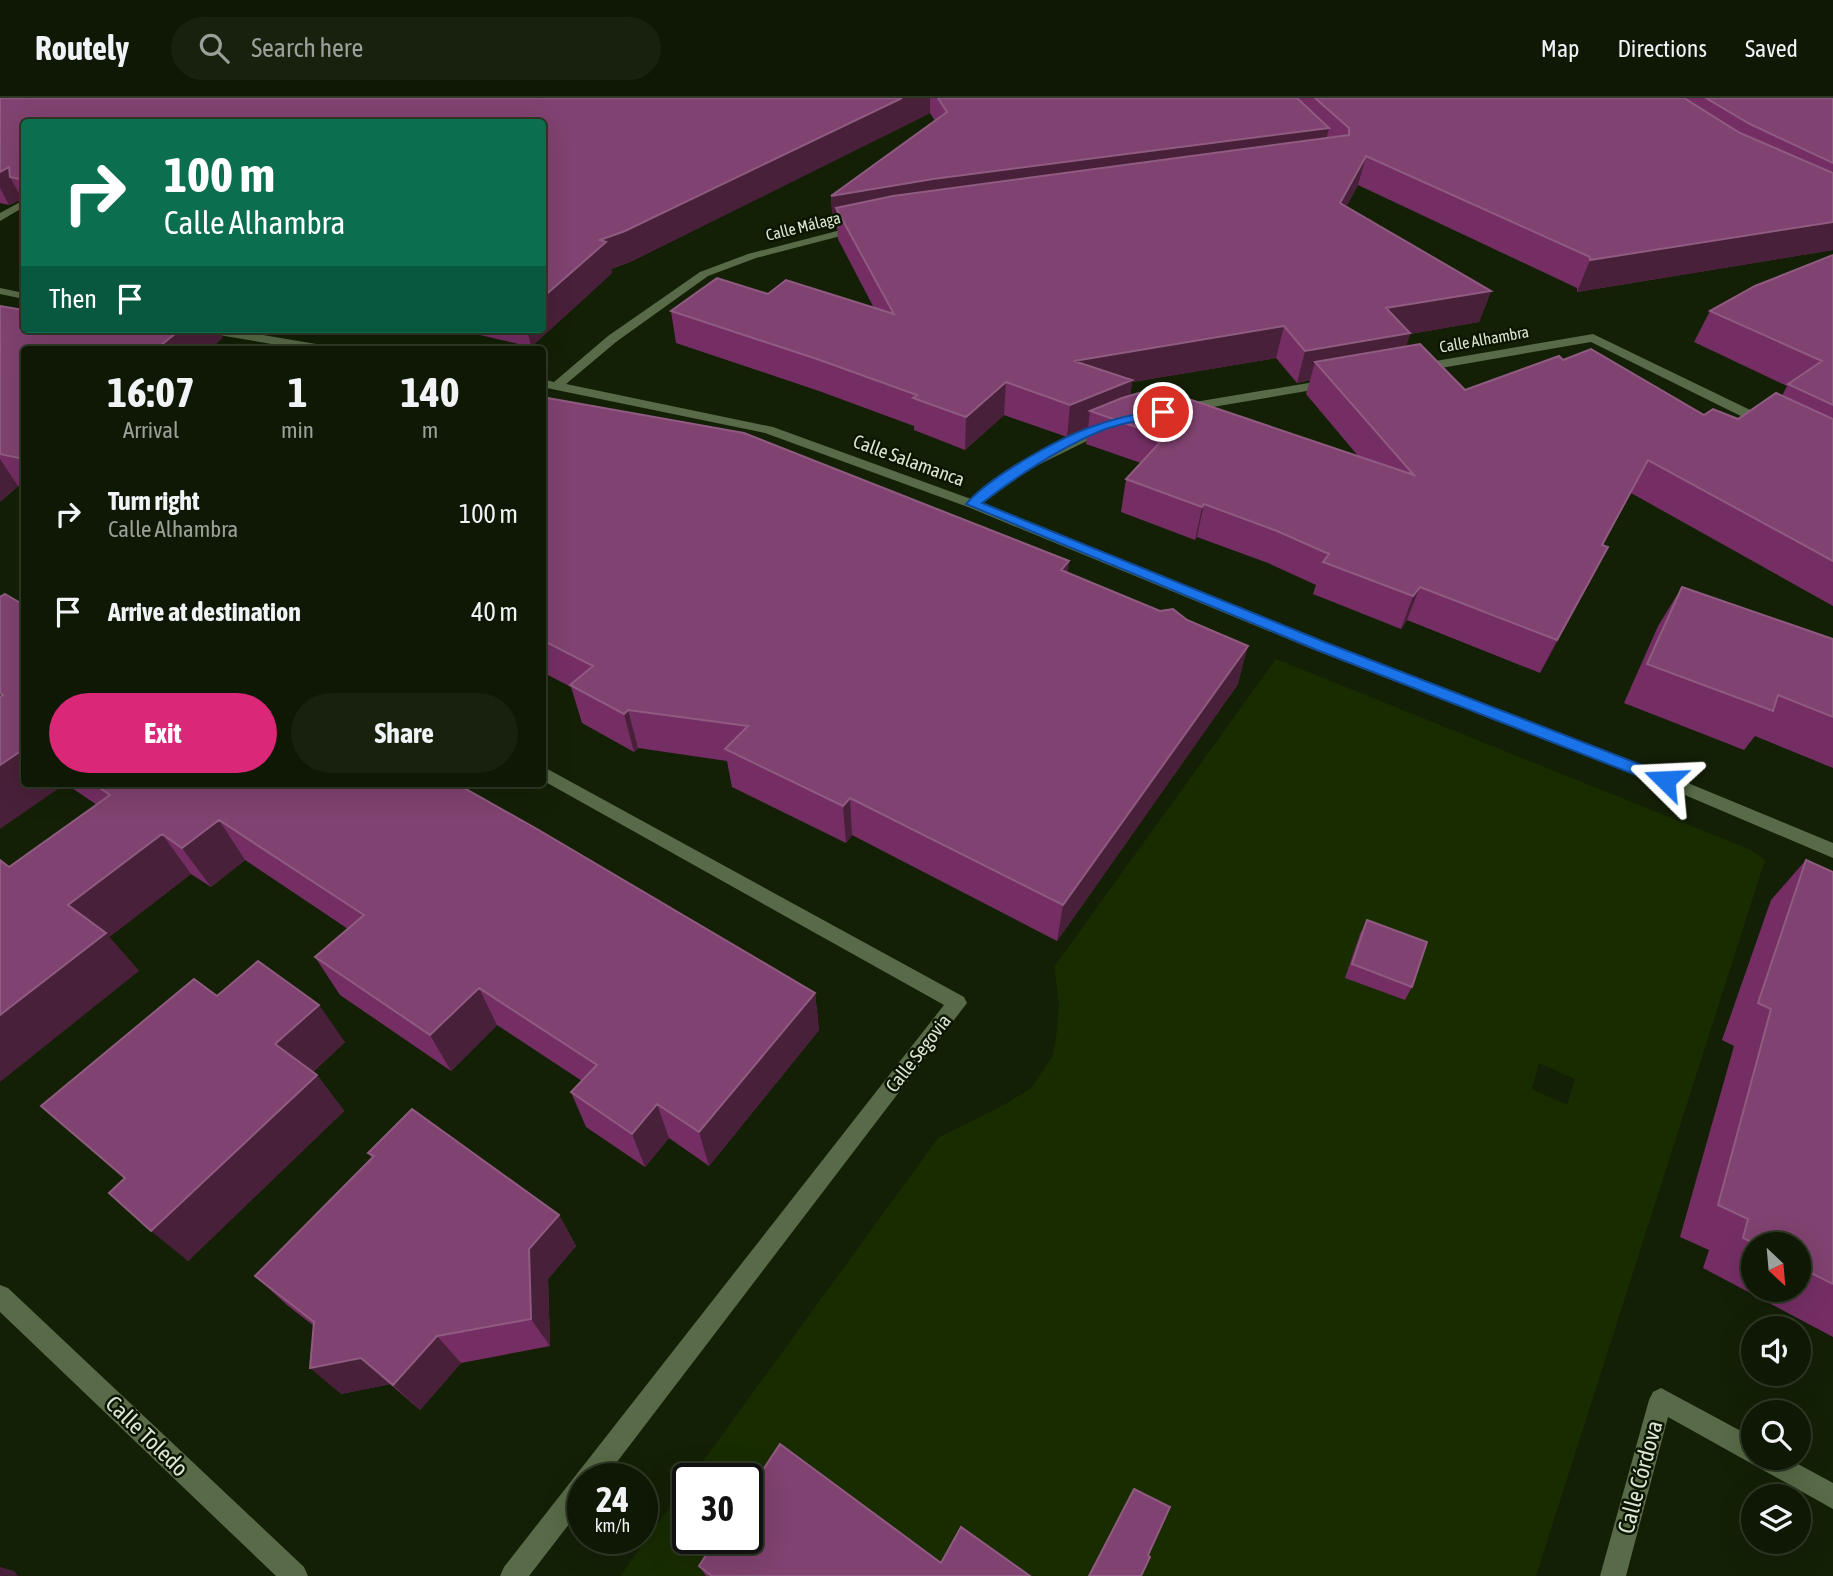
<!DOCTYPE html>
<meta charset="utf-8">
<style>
body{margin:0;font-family:"Asap Condensed",sans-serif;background:#17210e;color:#f1f3f6;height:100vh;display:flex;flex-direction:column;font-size:26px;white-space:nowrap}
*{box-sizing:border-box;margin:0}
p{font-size:23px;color:#9ba09a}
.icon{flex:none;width:38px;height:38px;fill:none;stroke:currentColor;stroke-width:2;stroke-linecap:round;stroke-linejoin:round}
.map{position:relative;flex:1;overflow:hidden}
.sheet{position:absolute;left:21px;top:248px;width:525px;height:441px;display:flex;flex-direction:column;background:#0e1804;border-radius:7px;box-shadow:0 7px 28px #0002,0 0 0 2px #2e3726}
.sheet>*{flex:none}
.guide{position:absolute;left:21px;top:21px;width:525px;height:214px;border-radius:7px;box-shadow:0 7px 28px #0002,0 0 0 2px #2e3726;background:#0b6e4f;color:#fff;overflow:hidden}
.needle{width:46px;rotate:154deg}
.controls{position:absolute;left:1741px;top:1134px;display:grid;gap:14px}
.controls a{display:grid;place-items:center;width:70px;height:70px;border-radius:50%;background:#0e1804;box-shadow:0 7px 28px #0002,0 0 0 2px #2e3726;font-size:35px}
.speed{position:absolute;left:567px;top:1365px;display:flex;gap:14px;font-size:35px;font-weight:700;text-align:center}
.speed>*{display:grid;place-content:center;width:91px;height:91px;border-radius:50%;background:#0e1804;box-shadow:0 7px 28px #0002,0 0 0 2px #2e3726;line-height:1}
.speed small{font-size:18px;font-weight:400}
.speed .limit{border:4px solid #111;border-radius:10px;background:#fff;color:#111}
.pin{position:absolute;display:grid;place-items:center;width:60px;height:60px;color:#fff;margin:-30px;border:4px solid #fff;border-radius:50%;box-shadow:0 2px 7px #0007}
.me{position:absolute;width:77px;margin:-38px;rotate:291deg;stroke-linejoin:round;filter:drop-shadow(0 0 5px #0008)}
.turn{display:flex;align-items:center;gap:24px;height:147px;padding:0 28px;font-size:32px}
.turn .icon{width:91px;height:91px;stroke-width:2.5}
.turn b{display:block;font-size:49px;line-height:60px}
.then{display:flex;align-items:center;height:66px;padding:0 28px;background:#0003;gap:14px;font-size:26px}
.eta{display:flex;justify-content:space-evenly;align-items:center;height:119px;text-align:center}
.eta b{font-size:42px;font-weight:700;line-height:49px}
.button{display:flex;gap:14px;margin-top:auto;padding:14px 28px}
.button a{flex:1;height:80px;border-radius:42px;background:#db2777;color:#fff;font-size:28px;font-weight:700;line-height:80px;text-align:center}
.button a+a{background:#17210e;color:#f1f3f6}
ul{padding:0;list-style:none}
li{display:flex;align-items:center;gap:21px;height:98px;padding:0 28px}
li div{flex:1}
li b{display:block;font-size:26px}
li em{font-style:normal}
header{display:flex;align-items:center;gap:42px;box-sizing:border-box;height:98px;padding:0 35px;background:#0e1804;border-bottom:2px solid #2e3726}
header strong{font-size:33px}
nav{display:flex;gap:38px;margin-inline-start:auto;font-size:24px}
.search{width:490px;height:63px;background:#17210e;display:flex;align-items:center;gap:18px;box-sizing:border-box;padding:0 24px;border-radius:38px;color:#9ba09a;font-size:26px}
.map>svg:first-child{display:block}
</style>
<header>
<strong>Routely</strong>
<div class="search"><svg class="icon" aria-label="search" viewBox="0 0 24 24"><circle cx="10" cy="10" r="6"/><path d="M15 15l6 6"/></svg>Search here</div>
<nav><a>Map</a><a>Directions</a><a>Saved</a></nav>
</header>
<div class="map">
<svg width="1833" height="1478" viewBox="0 0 1833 1478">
<rect width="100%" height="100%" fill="#132006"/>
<path fill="#182c00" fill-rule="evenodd" d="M1276,561L1751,752L1765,762L1536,1478H942L747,1428V1381H690L938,1040L1009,1004L1031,990L1052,959L1057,933L1059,905L1054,869ZM1539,965L1575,981L1567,1007L1532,991Z
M688,1384V1440H739L714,1478H620Z"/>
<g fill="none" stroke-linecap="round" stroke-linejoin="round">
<path fill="#586a47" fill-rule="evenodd" d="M24,102V109L0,123V115Z
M860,127L864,128V132L756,160L708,178L616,244L566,286L773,329L971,401L1016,367L1103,324H1113V330L1026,373L983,405L1327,545L1671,678L1833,745V760L1659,686L1317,553L968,409L765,335L542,289V281L554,284L608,238L700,174L748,156Z
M0,190L24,195V201L0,196Z
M201,231H228L328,248L334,252H307L207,235Z
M1593,236L1771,322L1772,325L1771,328H1761L1591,244L1418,274L1412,270L1418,266Z
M1332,281L1338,285L1336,288L1183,314L1177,310L1183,306Z
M542,668L964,899L967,905L604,1381H583V1408L529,1478H500L504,1469L944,907L542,682Z
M0,1187L8,1190L304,1469L308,1478H276L0,1214Z
M1661,1290L1754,1340V1360H1787L1833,1385V1411L1668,1319L1626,1478H1600L1649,1302L1653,1294Z"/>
</g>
<path fill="#752e64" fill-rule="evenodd" d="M0,0H1833V152L1577,194V190L1358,87L1346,109L1491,193L1479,224L1410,236L1406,248L1465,292L1563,262L1704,317L1738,321L1782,298L1787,288L1694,244L1710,213L1833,157V508L1631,395L1602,447L1591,482L1540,575L1407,522L1401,531L1313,496L1316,487L1268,465L1197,439L1195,442L1121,414L1126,381L1141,365L1086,346L1088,331L1067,339L1004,317L965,352L914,332V328L819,293L676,245L671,213L768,196L874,210L838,141L837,127L833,128L831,98L935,23L930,15L630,164L611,171L612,175L531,249L454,231H542V24H24V106L22,101L9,107L0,105ZM1276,260L1297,285L1310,282L1306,296L1359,359L1130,298L1132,284Z
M0,208L24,231L223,240L24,252V390L18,388L0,404Z
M542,299L1068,475L1238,586L1057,843L852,737L846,745L732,689L727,663L638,650L634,654L582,625L571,589L542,574Z
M1682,489L1833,541V670L1755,638L1744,652L1624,605L1658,528Z
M66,686H457L815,895L819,932L709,1068L669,1040L645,1069L586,1029L571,994L582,983L497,927L451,973L340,897L315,859L348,831L245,762L211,789L191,776L109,839L139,873L9,769L97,707Z
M1806,762L1833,774V1239L1703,1170L1709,1152L1680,1139L1734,948L1722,942L1771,802ZM1754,1146H1799V1192H1754Z
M1367,822L1412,889L1405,902L1345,880L1360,836Z
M217,898L345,944L313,974L317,977L344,1013L188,1163L125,1080L41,1008Z
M368,1055L559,1117L576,1148L548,1181L550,1248L461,1265L420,1312L390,1286L341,1296L314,1228L287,1207L255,1178L372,1060Z
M941,1465L1030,1478H706L699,1468Z"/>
<path fill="#492039" d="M902,0H930V15L630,164L611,171L612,175L531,249L527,231H542V200L600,142Z
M1329,30L1322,59L836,110L837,127L833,128L831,98L933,81Z
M1366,58L1358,87L1332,136L1340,105Z
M9,69L10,79L22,101L9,107L0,90V74Z
M1833,124V152L1577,194L1590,162Z
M1491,193L1479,224L1410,236L1400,267L1315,264L1310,282L1297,285L1305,253L1386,210Z
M1284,228L1276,260L1132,284L1128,314L1090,313L1088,331L1067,339L1074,263Z
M181,231H219L223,240L209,252H155Z
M1006,284L1004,317L965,352L966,319Z
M0,361L18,388L0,404Z
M1204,406L1197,439L1195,442L1202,409Z
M1608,449L1591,482L1540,575L1557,542Z
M1069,463L1065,502L1061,472Z
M1420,489L1407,522L1401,531L1413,498Z
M1248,548L1238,586L1057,843L1063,807Z
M628,612L638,650L634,654L624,616Z
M24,651V686H65L0,731V667Z
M850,700L852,737L846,745L843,708Z
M219,722L245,762L211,789L182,750Z
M162,736L191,776L109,839L139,873L0,984V917L68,807Z
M479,890L497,927L451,973L430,937Z
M815,895L819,932L709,1068L699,1034Z
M319,907L345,944L303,983L275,946Z
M317,977L344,1013L188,1163L151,1133Z
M657,1006L669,1040L645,1069L632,1036Z
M559,1117L576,1148L548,1181L550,1248L531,1221L529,1151Z
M437,1238L461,1265L420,1312L393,1287Z
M361,1260L390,1286L341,1296L310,1270Z
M0,1469L14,1473L18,1478H0Z"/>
<path fill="#804270" stroke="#8f5b80" stroke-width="2" d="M0,0H902L625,133L600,142L606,144L542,200V24H24V82L10,79L9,69L0,74Z
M938,0H1297L1329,30L933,81L831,98L947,14Z
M1315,0H1684L1740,35L1833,75V124L1590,162V159L1366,58L1340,105L1491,193L1386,210L1410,235L1305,253L1284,228L1074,263L1132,282L1070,307L1006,284L966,319L913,300L917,297L817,261L671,213L717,180L768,196L786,182L894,216L836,110L893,98L1349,37V30Z
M1706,0H1833V65L1750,26Z
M1833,157V307L1788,286L1822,263L1710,213L1755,188Z
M0,208L24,212V231H181L155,252H24V361L0,356Z
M1420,246L1465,292L1559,258L1563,262L1591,251L1704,317L1713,311L1738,321L1776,295L1833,321V463L1648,362L1602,447L1608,449L1557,542L1420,489L1413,498L1323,464L1329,456L1277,433L1204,406L1202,409L1126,381L1165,339L1090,313L1122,300L1156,290L1414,377L1315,264Z
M542,299L744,335L1069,463L1061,472L1160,513L1173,511L1187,522L1248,548L1063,807L850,700L843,708L725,651L748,628L628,612L624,616L570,587L593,568L542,542Z
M1682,489L1833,541V619L1778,597L1773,613L1647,566Z
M5,496L24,507V651L0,667V599L3,597L0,595V499Z
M94,686H457L537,731L815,895L699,1034L657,1006L632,1036L571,994L597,967L479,890L430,937L315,859L364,817L219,722L182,750L162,736L68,807L106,835L0,917V762L9,769L110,697Z
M1806,762L1833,774V1186L1799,1169V1146H1756L1743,1140L1748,1121L1718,1107L1771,911L1758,905Z
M1367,822L1427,844L1412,889L1352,866Z
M258,863L319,907L275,946L317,977L151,1133L109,1095L125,1080L41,1008L194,881L217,898Z
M412,1011L559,1117L529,1151L531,1221L437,1238L393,1287L361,1260L310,1270L314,1224L255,1178L374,1058L368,1055Z
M780,1346L941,1465L961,1429L1030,1478H712L699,1468L717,1440H747V1396Z
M1134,1391L1170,1409L1148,1457L1150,1459L1141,1478H1089Z"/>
<path fill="#1a73e8" stroke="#114b97" stroke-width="2" d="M1163,310L1167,311V316C1146,322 1123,324 1103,332C1059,350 1020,376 982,405L1327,545L1670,678L1672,682L1670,686H1659L1317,552L966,406C992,377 1063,337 1100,326C1120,319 1142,315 1163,310Z"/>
<g text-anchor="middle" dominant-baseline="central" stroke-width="5" stroke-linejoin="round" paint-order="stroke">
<g font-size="16" fill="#dde6d6" stroke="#0b1600">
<text transform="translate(803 128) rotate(-14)">Calle Málaga</text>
<text transform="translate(1484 241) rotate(-10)">Calle Alhambra</text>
</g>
<g font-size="19" fill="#dde6d6" stroke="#0b1600">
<text transform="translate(909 362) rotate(20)">Calle Salamanca</text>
<text transform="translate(918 955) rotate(-52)">Calle Segovia</text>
</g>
<g font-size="23" fill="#dde6d6" stroke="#0b1600">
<text transform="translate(147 1338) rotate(44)">Calle Toledo</text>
<text transform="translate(1640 1379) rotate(-75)">Calle Córdova</text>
</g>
</g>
</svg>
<div class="controls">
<a><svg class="needle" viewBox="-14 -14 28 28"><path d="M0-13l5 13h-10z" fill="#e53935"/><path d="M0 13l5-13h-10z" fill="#9ba09a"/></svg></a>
<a><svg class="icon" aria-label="sound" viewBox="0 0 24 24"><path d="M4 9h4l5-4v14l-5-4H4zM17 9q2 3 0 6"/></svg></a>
<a><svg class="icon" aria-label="search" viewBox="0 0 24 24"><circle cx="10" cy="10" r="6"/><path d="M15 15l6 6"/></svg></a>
<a><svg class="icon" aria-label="layers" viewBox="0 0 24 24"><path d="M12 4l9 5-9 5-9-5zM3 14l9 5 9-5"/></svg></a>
</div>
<div class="speed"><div>24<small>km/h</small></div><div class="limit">30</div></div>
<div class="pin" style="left:1163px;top:314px;background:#d93025"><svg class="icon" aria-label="arrive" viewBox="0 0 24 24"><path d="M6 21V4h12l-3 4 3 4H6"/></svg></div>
<svg class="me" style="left:1665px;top:682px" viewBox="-20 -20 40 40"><path d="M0-17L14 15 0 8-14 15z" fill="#1a73e8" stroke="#fff" stroke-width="4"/></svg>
<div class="guide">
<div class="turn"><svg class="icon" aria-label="right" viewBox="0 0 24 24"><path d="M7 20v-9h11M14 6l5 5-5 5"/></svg><div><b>100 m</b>Calle Alhambra</div></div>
<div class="then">Then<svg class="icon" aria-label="arrive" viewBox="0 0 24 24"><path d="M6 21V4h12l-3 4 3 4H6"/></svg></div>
</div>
<section class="sheet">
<div class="eta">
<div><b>16:07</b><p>Arrival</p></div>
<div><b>1</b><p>min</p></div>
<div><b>140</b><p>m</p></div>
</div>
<ul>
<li><svg class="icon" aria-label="right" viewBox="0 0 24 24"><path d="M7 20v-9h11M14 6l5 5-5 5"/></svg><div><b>Turn right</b><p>Calle Alhambra</p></div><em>100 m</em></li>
<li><svg class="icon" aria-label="arrive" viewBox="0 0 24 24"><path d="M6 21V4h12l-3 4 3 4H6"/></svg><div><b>Arrive at destination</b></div><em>40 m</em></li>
</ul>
<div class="button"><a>Exit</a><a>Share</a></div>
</section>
</div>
